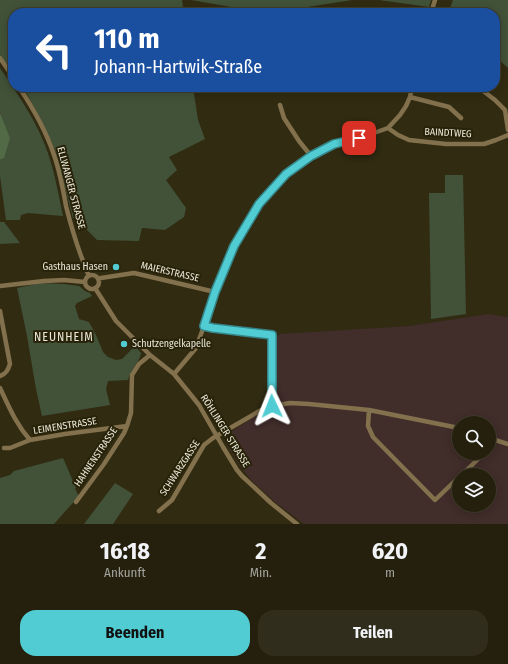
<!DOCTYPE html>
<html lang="de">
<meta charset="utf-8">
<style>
body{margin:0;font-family:"Fira Sans Condensed",sans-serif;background:#312d1c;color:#f1f3f6;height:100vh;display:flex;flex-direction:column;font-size:15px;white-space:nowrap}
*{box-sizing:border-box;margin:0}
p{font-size:13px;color:#a3a39e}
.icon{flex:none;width:22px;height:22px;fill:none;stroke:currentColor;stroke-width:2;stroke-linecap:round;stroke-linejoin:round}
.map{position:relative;height:524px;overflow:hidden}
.drawer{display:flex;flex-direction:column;background:#25200e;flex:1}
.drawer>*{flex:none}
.hud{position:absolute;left:8px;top:8px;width:492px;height:84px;border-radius:16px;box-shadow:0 2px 10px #0003,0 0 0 1px #423e2e;background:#1a4fa0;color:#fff;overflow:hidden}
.buttons{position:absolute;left:452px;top:416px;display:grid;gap:8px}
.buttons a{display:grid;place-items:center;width:44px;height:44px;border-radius:50%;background:#25200e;box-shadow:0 2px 10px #0003,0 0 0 1px #423e2e;font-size:20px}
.pin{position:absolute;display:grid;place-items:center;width:34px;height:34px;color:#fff;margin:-17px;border-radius:8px;box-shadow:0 2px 6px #0006}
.me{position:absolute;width:44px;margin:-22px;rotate:358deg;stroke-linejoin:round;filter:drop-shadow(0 0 3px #0008)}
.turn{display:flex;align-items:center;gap:14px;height:84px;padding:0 20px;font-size:18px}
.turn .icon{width:52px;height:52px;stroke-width:2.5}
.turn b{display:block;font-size:28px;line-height:34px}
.eta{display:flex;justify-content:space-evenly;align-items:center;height:68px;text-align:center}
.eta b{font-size:24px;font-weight:700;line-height:28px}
.button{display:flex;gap:8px;margin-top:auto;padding:8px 20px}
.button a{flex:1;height:46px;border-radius:16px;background:#51ccd2;color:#111;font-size:16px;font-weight:700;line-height:46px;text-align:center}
.button a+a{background:#312d1c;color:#f1f3f6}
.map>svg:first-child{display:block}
</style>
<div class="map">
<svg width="508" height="524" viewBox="0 0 508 524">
<rect width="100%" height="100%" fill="#312b12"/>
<path fill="#412d2a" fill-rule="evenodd" d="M489,314L508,317V524H304L275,502L252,481L242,469L228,447L226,440V435L262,412L276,406L274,393L276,337L280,334L409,326ZM459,423H489V453H459ZM459,475H489V505H459Z"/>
<path fill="#415238" d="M0,0H182L184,13H13V73L0,55Z
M191,0H352L282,11L261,12Z
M379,0H431L429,7Z
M453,0H508V68L495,56V13H448Z
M0,68C16,92 34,117 45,145C54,168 58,192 63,216L28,213L21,215L20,220H6L0,176V160L4,158L1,115L0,113Z
M23,87H193L198,120L205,139L169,157L177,170L166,180L186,208L184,217L165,230L142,228L139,241L97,240L75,218H73L55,150L37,112Z
M445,175H463L466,314L431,319L429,193H445Z
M0,222H4L20,243L0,244Z
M41,283L64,284L79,286L85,291L90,293L92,296L77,303L75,306L79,319L89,322L96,335L103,352L108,357L116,360L122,359L135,346L141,353C141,360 130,370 128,380L108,381L106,389L110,405L42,416L36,389L27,336L17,288Z
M63,458L76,488L75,489L79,496L54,524H0V478L10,475L14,471Z
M115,483L133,494L113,524H84Z"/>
<path fill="#526a45" d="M0,113L10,138L4,158L0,160Z"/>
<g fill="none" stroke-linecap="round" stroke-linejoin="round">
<path stroke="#83714d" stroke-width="4.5" d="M431,13L435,0
M0,58L13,77
M19,87C33,108 46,131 54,155C60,172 63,189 66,206C72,230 79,253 89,276
M478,87L495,100L505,110L508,130
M410,97L449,107L461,118
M280,105L284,118L299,141L311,156
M388,128L398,135L409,140L446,144H484L496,140L508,135
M85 282a7 7 0 1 1 14 0a7 7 0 1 1-14 0Z
M98,279L101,278L134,273L215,292
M0,286L44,281L64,280L85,282
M95,288L116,321L150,355L174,374L191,395L199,405L223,447L237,470L242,476L271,503L297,524
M0,311L10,364C8,370 6,374 0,376
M204,326L213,328L272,335V406
M174,374L196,348L204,326L215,292L234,246L259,204L286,174L311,156L334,144L371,134L388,128L400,115L406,106L410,97L412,87
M0,388C9,407 16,424 30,440L65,434L127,426
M369,410L368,426L373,437L435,500L459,477
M489,438L508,444
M489,447L493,439
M4,448H10L30,440
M462,475L484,453
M76,502L104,464L124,433L127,426L131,413L132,375L139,364L150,355
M159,511L172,500L204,445L213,438L263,409L272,406L290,403L309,404L369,410L459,428"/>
</g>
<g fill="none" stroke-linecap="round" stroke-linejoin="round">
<g stroke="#358588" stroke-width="10">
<path id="route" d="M272,406V335L213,328L204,326L215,292L234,246L259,204L286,174L311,156L334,144L359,138"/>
</g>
<use href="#route" stroke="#51ccd2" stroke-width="7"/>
</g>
<g fill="#51ccd2" stroke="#272208" stroke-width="1.5">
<circle cx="116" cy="267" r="4"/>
<circle cx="124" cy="344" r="4"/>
</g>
<g text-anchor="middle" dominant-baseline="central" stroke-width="4" stroke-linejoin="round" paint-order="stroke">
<g font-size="10" fill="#ebe8d9" stroke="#272208">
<text transform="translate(448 133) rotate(3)">BAINDTWEG</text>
<text transform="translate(71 188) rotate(75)">ELLWANGER STRASSE</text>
<text transform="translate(170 272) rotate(13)">MAIERSTRASSE</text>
<text transform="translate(65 426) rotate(-9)">LEIMENSTRASSE</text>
<text transform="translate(225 431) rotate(58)">RÖHLINGER STRASSE</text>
<text transform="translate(96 457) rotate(-56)">HAHNENSTRASSE</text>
<text transform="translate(180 468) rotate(-57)">SCHWARZGASSE</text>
</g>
<g font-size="10" fill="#ebe8d9" stroke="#272208" text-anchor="end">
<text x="108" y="267">Gasthaus Hasen</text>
<text x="132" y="344" text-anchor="start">Schutzengelkapelle</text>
</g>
<g font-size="12" letter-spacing="1" fill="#ebe8d9" stroke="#272208">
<text x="64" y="337">NEUNHEIM</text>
</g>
</g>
</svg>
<div class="buttons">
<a><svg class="icon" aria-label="search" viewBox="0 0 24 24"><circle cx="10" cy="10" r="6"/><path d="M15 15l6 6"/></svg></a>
<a><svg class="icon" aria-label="layers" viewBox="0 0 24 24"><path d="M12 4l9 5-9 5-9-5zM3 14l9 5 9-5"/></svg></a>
</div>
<div class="pin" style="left:359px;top:138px;background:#d93025"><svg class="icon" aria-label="arrive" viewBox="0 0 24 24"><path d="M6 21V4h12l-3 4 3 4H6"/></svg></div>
<svg class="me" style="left:272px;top:406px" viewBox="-20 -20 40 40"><path d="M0-17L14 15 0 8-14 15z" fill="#51ccd2" stroke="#fff" stroke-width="4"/></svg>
<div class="hud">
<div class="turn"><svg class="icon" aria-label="left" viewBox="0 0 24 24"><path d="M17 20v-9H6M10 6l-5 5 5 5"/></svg><div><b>110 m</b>Johann-Hartwik-Straße</div></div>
</div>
</div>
<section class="drawer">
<div class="eta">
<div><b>16:18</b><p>Ankunft</p></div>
<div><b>2</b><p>Min.</p></div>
<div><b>620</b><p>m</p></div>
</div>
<div class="button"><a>Beenden</a><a>Teilen</a></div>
</section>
